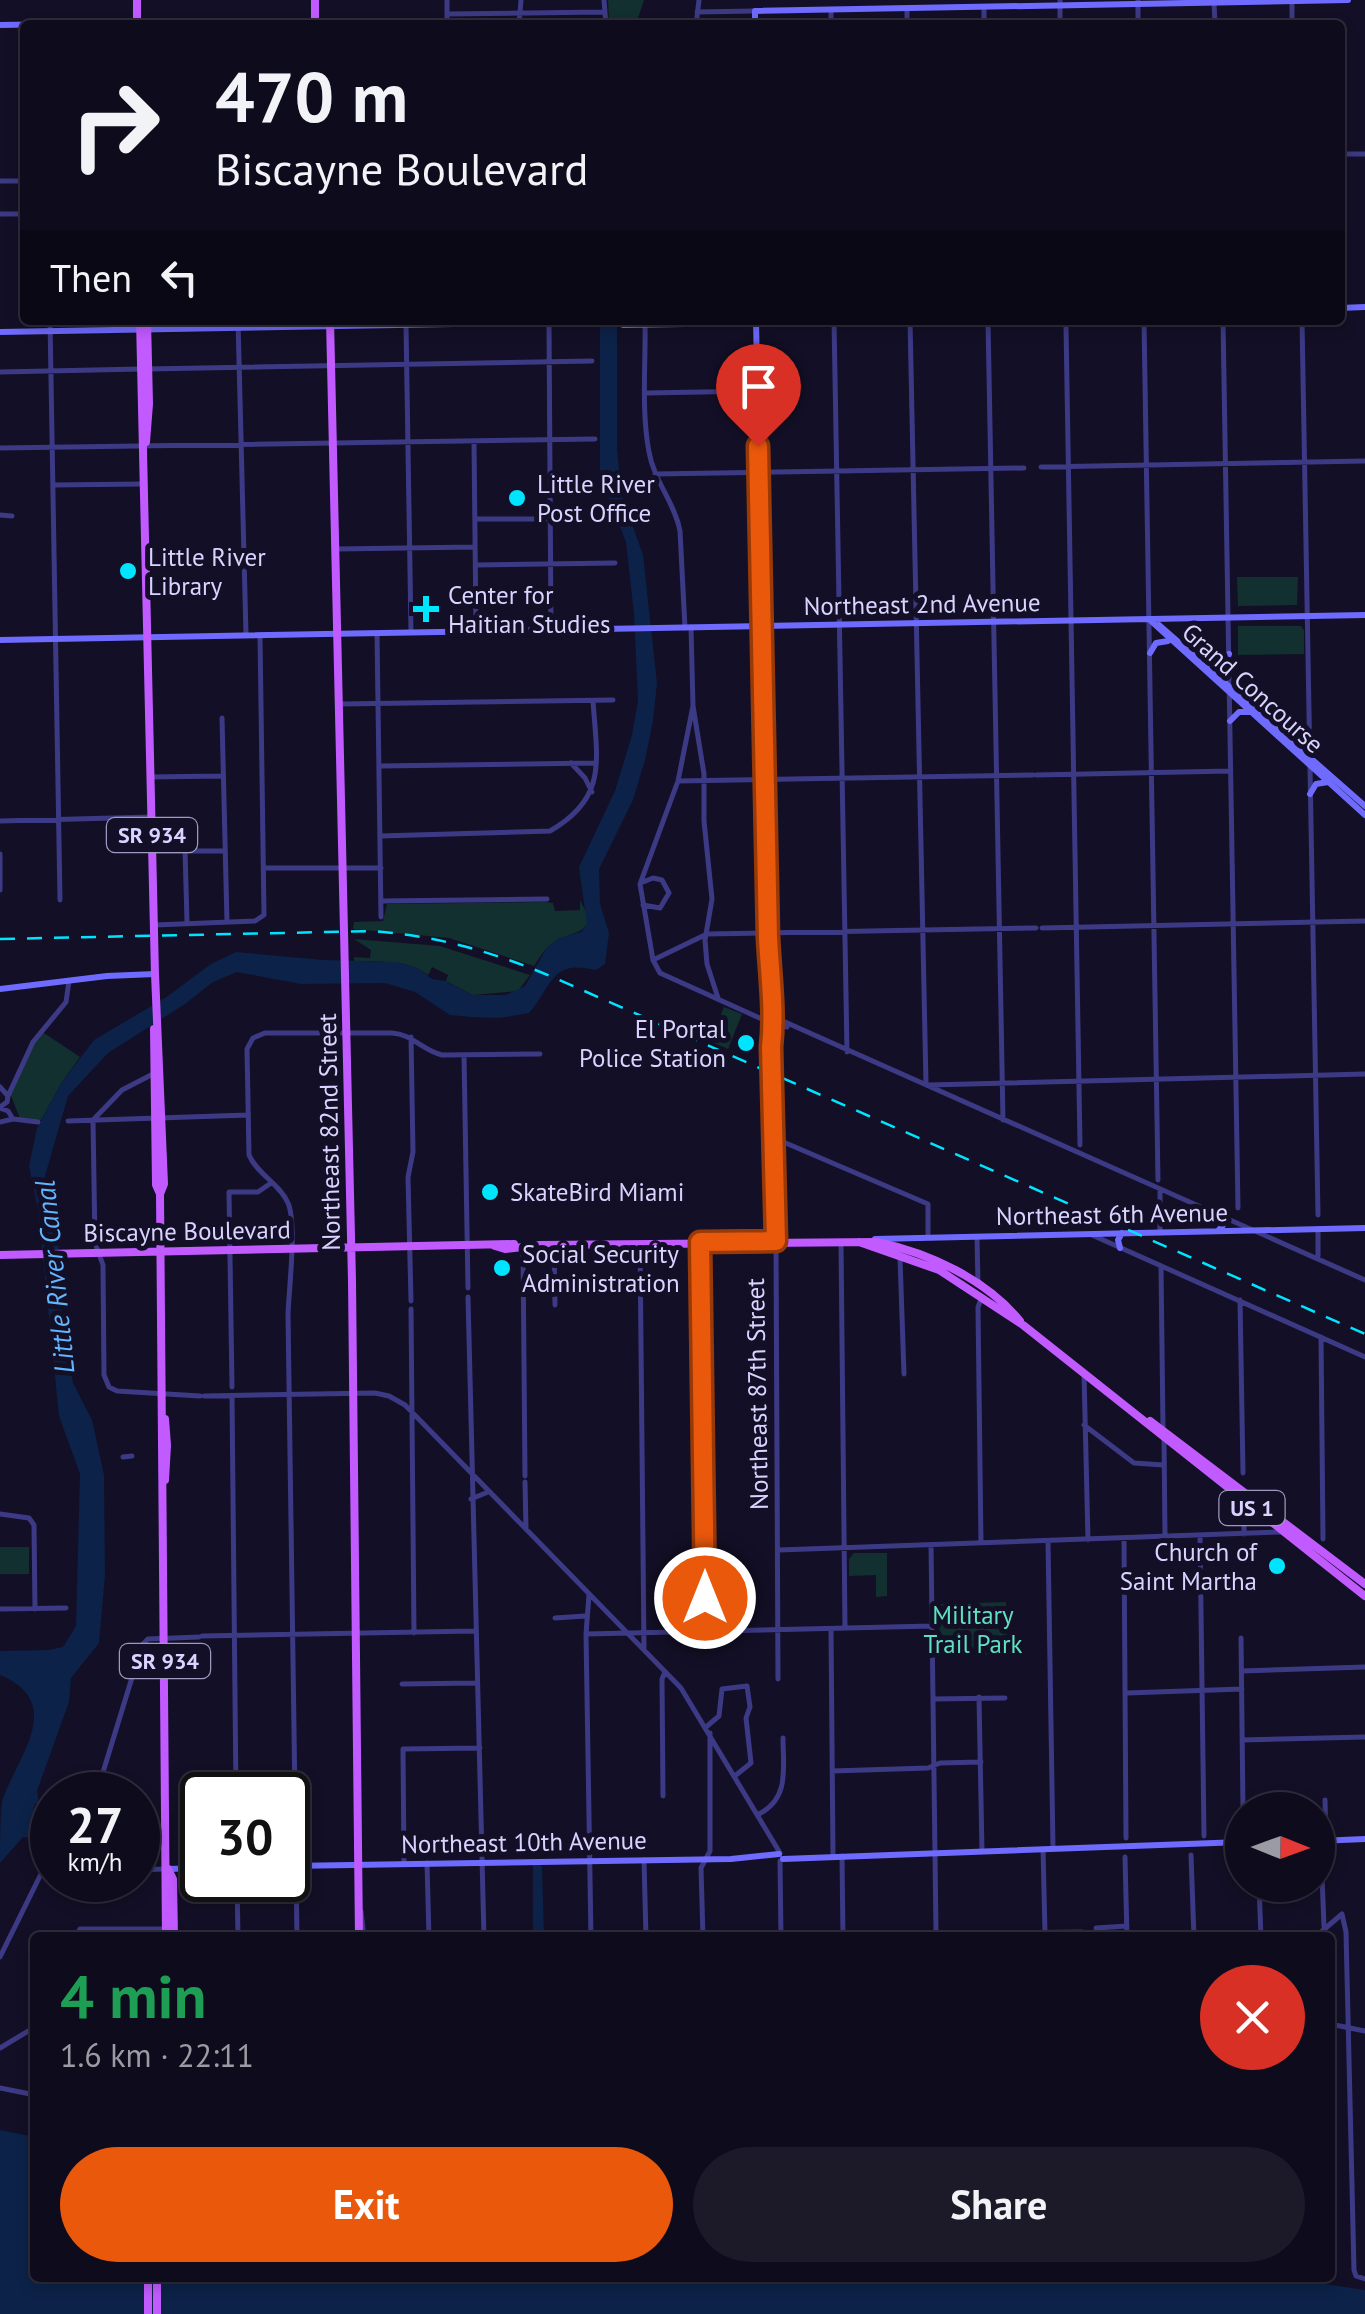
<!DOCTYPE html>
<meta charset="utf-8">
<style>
body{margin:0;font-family:"PT Sans",sans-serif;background:#1c1929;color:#f1f3f6;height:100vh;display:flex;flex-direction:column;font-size:38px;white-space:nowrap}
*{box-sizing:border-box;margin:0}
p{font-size:32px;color:#9b9ba3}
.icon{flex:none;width:55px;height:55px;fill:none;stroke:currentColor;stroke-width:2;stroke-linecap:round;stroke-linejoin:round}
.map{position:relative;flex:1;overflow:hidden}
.details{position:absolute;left:30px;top:1932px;width:1305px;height:350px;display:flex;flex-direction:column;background:#0e0b1c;border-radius:10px;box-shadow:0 5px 15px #0003,0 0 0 2px #2e2b3b}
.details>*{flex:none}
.top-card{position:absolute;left:20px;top:20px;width:1325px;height:305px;border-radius:10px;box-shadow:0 5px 15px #0003,0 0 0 2px #2e2b3b;background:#0e0b1c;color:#f1f3f6;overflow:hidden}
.needle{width:65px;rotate:91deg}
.controls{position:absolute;left:1225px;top:1792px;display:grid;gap:20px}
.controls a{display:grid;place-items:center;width:110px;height:110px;border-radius:50%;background:#0e0b1c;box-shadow:0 5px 15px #0003,0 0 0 2px #2e2b3b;font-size:50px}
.speed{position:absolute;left:30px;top:1772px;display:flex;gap:20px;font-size:50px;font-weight:700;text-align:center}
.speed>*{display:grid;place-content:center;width:130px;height:130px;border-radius:50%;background:#0e0b1c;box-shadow:0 5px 15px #0003,0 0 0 2px #2e2b3b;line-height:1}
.speed small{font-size:25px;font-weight:400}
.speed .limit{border:5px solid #111;border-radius:15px;background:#fff;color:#111}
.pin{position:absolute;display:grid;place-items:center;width:85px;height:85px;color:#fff;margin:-102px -42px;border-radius:50% 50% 50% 0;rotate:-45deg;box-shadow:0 0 10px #0007}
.pin .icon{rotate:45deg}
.me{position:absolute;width:110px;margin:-55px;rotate:0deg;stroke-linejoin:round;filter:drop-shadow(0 0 8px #0008)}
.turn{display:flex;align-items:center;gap:35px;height:210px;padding:0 30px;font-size:45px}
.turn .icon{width:130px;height:130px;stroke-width:2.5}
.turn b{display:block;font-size:70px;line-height:85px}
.then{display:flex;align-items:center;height:95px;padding:0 30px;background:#0003;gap:20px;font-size:38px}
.round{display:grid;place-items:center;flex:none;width:105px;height:105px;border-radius:52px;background:#1c1929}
.summary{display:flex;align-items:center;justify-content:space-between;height:170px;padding:0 30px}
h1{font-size:60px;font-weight:800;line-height:75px;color:#1e9e55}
.button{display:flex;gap:20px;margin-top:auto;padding:20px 30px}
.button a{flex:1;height:115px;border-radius:60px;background:#ea580c;color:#fff;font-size:40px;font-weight:800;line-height:115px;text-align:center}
.button a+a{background:#1c1929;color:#f1f3f6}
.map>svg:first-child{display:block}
</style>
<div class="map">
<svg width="1365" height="2314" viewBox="0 0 1365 2314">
<rect width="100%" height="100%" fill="#130f26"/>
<path fill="#12302f" d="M608,0H644L637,21L609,23Z
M1237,577H1298L1297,605L1238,606Z
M1238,626H1301L1304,630V654L1238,655Z
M580,900L588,916L587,925C578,935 568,934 557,940C546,946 540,957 534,966L449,938L353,929L354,922L383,921L387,904L546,902L553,903L555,911L580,910Z
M354,939L440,946L530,975L518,991L473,995L446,981L448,975L432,967L428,975C408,959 379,962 354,961V957L370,958L371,950Z
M724,1007L742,1014L728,1049L710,1041Z
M41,1031L80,1057L62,1082L41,1120L21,1121L9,1091Z
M0,1547H29V1574H0Z
M854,1553H887V1596L876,1597V1575L849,1576V1559Z
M1006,1602L1007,1654L940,1657L939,1604Z"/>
<path fill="#0c2248" d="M600,320H617V449L621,493L643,555L657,683L653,721L645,760L633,800L599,869L600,904L609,933L605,964L596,970C551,959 553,985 529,1013L500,1018L471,1017L450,1015L415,992L385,983L301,984L237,972L213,982L185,1004L108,1053L68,1096L45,1176L57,1215L62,1319L73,1383L92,1420L104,1475L105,1575L99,1643L71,1678L69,1702L37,1791L39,1803L35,1804L29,1825L38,1829L35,1838L23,1837L0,1863C0,1844 0,1819 2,1801C17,1757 67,1703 0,1675V1651L49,1650L63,1647L76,1626L80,1474L59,1416L38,1209L29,1166L37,1128L62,1082L94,1040L165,998L211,964L236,952L324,960L396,962L418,968L432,979L446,981L473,995H506L525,986L547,947L559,938L581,932L587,925L579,867L615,791L632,735L638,701L634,614L626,542L600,475Z
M533,1863L542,1866L544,1937L533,1938Z
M0,2130L35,2137V2278H852L880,2282L921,2281L927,2278L964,2281L1036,2278H1285L1365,2290V2314H0Z"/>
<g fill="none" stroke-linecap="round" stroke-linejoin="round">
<path stroke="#3d3a85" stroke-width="5" d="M447,0V25
M604,0L606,25
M1060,0V25
M1138,0V25
M1292,1V25
M1214,3L1215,25
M984,7V25
M907,8V25
M831,10V25
M697,12L754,11
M447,14L603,12
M519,25L521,0
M696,25L699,0
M1340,154H1365
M0,181H25
M0,214H25
M50,320L60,900
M238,320L246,635
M645,320C646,363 641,410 649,452C654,481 675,503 680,531L685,628
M834,320L847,1052
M910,320L926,1085
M988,320L1003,1120
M1144,320L1158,1180
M1223,320L1238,1208
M1302,320L1318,1215
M549,323L551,630
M406,325L411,632
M1066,327L1080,1145
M148,369L592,361
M0,372L141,369
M646,393L758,391
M474,441L476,631
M0,448L595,439
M1041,467L1365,461
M655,474L1024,468
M53,485L142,484
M0,515L12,516
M475,519H551
M337,549L475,547
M475,565L615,563
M691,627L693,706L704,774V821L712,899L705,940L707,964L718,998
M377,633L381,917
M340,704L613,700
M693,706L678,781L640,884L653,960L660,973L764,1020
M222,718L227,922
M571,763L585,778L592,792
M379,766L595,763
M1036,775L1230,771
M150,777L222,776
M678,781L1033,775
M0,821L151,817
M380,836L550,831C608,798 597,760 593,701
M185,850L187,922
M152,851H224
M0,854V890
M264,868H381
M643,882L653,878L662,880L669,893L660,908L643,905
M381,901L547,899
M155,925L255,921L264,915L260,636
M1042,928L1365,921
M653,960L707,934L1036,928
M776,1018L1365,1280
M774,1023L787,1027
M464,1055L468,1288
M153,1074L122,1090L93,1120L95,1243L103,1265L104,1375L109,1387L117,1391L200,1396
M929,1085L1365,1074
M0,1087L8,1096L7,1102L0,1107
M8,1096L33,1042L66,1002L69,981
M0,1108L8,1111L13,1119L38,1122
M68,1121L248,1115
M0,1122L13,1119
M774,1138L928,1204V1237
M1160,1189V1233
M1092,1235L1365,1357
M977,1237L978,1284
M701,1242L706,1633
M640,1243L644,1650
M841,1243L845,1628
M776,1244L778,1679
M554,1245L555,1305
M523,1248L525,1476
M1318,1256V1229
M900,1258L904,1374
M1161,1266L1163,1428
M468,1297L484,1938
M1240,1300L1243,1473
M411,1301L408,1177L413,1152L411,1037
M411,1309L414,1633
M1321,1337L1323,1539
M1084,1373L1088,1540
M232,1387L229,1192H258L271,1183
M204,1396L375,1393L389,1396L405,1405L681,1688L780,1853
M232,1396L236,1795
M1084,1425L1134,1463L1163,1465
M1164,1439L1165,1536
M123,1457L132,1456
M525,1482L526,1529
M471,1499L488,1492
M0,1514L29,1518L34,1525L35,1609
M1244,1534V1502
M1200,1536L1204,1836
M1124,1538L1126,1838
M1048,1541L1053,1848
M981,1543L978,1307L982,1297
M931,1545L936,1932
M779,1550L1280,1532
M589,1595L586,1634L591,1938
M0,1609L66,1608
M555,1618L585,1616
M831,1629L833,1856
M586,1634L932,1626
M202,1636L474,1631
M1241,1638L1243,1810
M1242,1671L1365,1667
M402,1684L476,1683
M1127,1693L1242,1689
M979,1697L982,1851
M933,1699L1005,1698
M706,1727L719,1716L722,1689L747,1686L750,1707L746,1718L751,1763L736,1775
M1242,1740L1365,1737
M832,1771L928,1768L940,1763L981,1762
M96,1795L142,1645L148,1639L199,1637
M663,1796L662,1679L665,1672
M1325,1800L1326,1841
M1273,1809V1810
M759,1814C790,1798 783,1768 783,1738
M1043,1849L1045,1933
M1321,1850L1324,1927
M1191,1855L1194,1938
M842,1856L843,1938
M1125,1857L1127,1938
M644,1860L646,1938
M780,1861L781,1938
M427,1863L429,1938
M404,1864L403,1749L480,1748
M138,1870L164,1869
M237,1880L238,1938
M1259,1885L1261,1938
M361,1911L364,1938
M1096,1928L1127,1926
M879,1934L1081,1932L1087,1933L1089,1938
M75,1938L80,1929H167
M297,1938L288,1314C289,1288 297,1224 288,1203C280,1184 257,1174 249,1155L247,1049L253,1038L265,1033H392C412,1034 423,1051 442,1055L540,1054
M703,1938L701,1868L710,1851V1733
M1314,1938L1342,1914L1346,1932L1354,2270L1356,2276L1365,2279
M0,1957L42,1872L52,1870
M1330,2024L1365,2031
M0,2048L35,2027
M0,2088L35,2095"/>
<path stroke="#6f6bff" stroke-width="6" d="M0,25L137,23
M755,25V11L1348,0
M1340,308L1365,307
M756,320L768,934L773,1014
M0,332L618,321L623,325L746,323L754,320
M1150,620L1365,815
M1159,625L1365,806
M0,640L1365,615
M1150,653L1156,643L1168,641
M1211,669L1222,667L1229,654
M1230,721L1239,712H1250
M1290,740H1301L1309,731
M1310,794L1316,784L1328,782
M0,989L107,976L155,974
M764 1019a6 6 0 1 1 12 0a6 6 0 1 1-12 0Z
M768,1024L776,1241
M1218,1231L1223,1225L1221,1215
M875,1239L1365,1228
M1120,1248L1118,1240L1122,1233
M1318,1841L1365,1839
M783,1859L1242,1842
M288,1866L731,1859L779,1854
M168,1869L202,1868"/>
<path stroke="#c25bff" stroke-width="8" d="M137,0V25
M315,0V25
M140,320L155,975
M330,320L352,1281L359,1938
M146,442L149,404L147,320
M155,974L164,1184L160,1194L166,1938
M154,1029L156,1185L160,1194
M859,1242L939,1270L1023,1325L1365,1596
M495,1246L505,1249L540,1245L877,1242C929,1253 986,1279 1020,1321
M0,1255L514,1244
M165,1419L167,1445L165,1480
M1150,1421L1365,1584
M168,1869L173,1879L174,1938
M148,2278V2314
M157,2278V2314"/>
<path stroke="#00e5ff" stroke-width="2.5" stroke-dasharray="15 12" stroke-linecap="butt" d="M0,939L373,931C439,936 497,953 557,979L1365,1334"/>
</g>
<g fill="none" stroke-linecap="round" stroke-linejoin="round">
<g stroke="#983908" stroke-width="25">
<path id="route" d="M705,1598L700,1242L776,1241L771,1047C775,1012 770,976 768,938L758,446"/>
</g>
<use href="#route" stroke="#ea580c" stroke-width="18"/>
</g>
<g fill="#00e5ff" stroke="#130f26" stroke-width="4">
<circle cx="517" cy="498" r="10"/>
<circle cx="128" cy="571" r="10"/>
<path d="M421 594h10v10h10v10h-10v10h-10v-10h-10v-10h10z"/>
<circle cx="746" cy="1043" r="10"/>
<circle cx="490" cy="1192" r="10"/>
<circle cx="502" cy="1268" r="10"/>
<circle cx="1277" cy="1566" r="10"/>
</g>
<g text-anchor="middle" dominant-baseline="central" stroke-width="10" stroke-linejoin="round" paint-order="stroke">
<g fill="#130f26" stroke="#9e99be" stroke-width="2.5">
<rect x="107" y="818" width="90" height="34" rx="8"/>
<rect x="1219.5" y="1491" width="65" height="34" rx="8"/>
<rect x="120" y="1644" width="90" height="34" rx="8"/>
</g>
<g font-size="22" font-weight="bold" fill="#d9d4ff">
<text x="152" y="835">SR 934</text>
<text x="1252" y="1508">US 1</text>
<text x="165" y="1661">SR 934</text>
</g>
<g font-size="25" fill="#d9d4ff" stroke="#130f26" text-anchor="start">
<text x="537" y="484">Little River<tspan x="537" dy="29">Post Office</tspan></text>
<text x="148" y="557">Little River<tspan x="148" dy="29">Library</tspan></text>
<text x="448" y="595">Center for<tspan x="448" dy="29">Haitian Studies</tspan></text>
<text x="726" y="1029" text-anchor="end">El Portal<tspan x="726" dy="29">Police Station</tspan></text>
<text x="510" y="1192">SkateBird Miami</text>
<text x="522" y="1254">Social Security<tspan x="522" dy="29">Administration</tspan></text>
<text x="1257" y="1552" text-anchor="end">Church of<tspan x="1257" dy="29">Saint Martha</tspan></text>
</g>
<g font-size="25" fill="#d9d4ff" stroke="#130f26">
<text transform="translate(922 604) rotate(-1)">Northeast 2nd Avenue</text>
<text transform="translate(1253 688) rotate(42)">Grand Concourse</text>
<text transform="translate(329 1132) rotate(-91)">Northeast 82nd Street</text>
<text transform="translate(1112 1214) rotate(-1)">Northeast 6th Avenue</text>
<text transform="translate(187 1231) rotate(-1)">Biscayne Boulevard</text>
<text transform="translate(757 1394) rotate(-91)">Northeast 87th Street</text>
<text transform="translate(524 1842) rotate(-1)">Northeast 10th Avenue</text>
</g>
<g font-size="25" fill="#5fe0c0" stroke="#130f26">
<text x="973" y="1615">Military<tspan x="973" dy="29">Trail Park</tspan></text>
</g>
<g font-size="28" font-style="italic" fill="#62b6ff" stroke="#130f26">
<text transform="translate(54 1277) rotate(-96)">Little River Canal</text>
</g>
</g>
</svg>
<div class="controls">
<a><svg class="needle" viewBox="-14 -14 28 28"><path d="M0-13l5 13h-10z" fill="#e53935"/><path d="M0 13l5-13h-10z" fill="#9b9ba3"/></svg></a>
</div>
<div class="speed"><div>27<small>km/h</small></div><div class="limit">30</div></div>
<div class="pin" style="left:758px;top:446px;background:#d93025"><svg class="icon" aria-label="arrive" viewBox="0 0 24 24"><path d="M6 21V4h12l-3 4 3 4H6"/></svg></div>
<svg class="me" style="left:705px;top:1598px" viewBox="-20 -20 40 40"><circle r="17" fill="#ea580c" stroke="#fff" stroke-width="3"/><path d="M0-11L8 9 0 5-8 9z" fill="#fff"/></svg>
<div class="top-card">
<div class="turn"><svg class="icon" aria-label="right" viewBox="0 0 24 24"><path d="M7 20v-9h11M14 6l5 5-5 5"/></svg><div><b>470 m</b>Biscayne Boulevard</div></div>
<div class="then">Then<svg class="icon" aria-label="left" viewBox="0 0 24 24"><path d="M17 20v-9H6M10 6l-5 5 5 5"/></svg></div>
</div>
<section class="details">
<div class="summary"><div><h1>4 min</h1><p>1.6 km · 22:11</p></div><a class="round" style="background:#d93025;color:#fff"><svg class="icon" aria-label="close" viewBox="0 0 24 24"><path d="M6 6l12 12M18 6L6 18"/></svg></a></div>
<div class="button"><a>Exit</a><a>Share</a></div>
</section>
</div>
